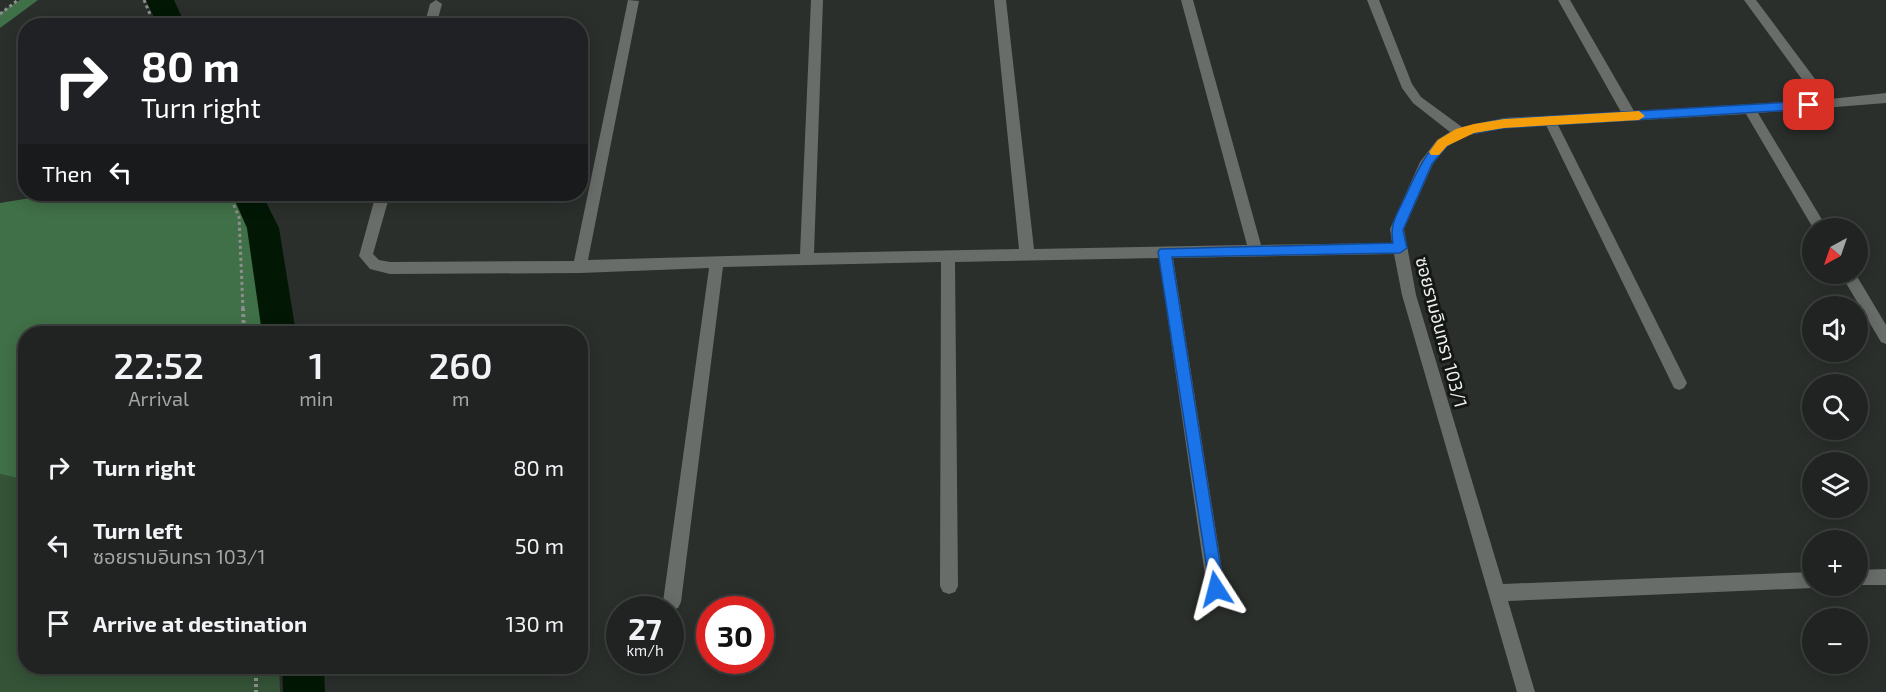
<!DOCTYPE html>
<meta charset="utf-8">
<style>
body{margin:0;font-family:"Exo 2","Noto Sans Thai",sans-serif;background:#2d2f2e;color:#f1f3f6;height:100vh;display:flex;flex-direction:column;font-size:22px;white-space:nowrap}
*{box-sizing:border-box;margin:0}
p{font-size:20px;color:#a2a4a5}
.icon{flex:none;width:33px;height:33px;fill:none;stroke:currentColor;stroke-width:2;stroke-linecap:round;stroke-linejoin:round}
.map{position:relative;flex:1;overflow:hidden}
.sheet{position:absolute;left:18px;top:326px;width:570px;height:348px;display:flex;flex-direction:column;background:#202321;border-radius:24px;box-shadow:0 3px 15px #0003,0 0 0 2px #3d403f}
.sheet>*{flex:none}
.top-card{position:absolute;left:18px;top:18px;width:570px;height:183px;border-radius:24px;box-shadow:0 3px 15px #0003,0 0 0 2px #3d403f;background:#202124;color:#fff;overflow:hidden}
.needle{width:39px;rotate:220deg}
.controls{position:absolute;left:1802px;top:218px;display:grid;gap:12px}
.controls a{display:grid;place-items:center;width:66px;height:66px;border-radius:50%;background:#202321;box-shadow:0 3px 15px #0003,0 0 0 2px #3d403f;font-size:30px}
.speed{position:absolute;left:606px;top:596px;display:flex;gap:12px;font-size:30px;font-weight:700;text-align:center}
.speed>*{display:grid;place-content:center;width:78px;height:78px;border-radius:50%;background:#202321;box-shadow:0 3px 15px #0003,0 0 0 2px #3d403f;line-height:1}
.speed small{font-size:15px;font-weight:400}
.speed .limit{border:9px solid #d22;background:#fff;color:#111}
.pin{position:absolute;display:grid;place-items:center;width:51px;height:51px;color:#fff;margin:-26px;border-radius:12px;box-shadow:0 3px 9px #0006}
.me{position:absolute;width:66px;margin:-33px;rotate:351deg;stroke-linejoin:round;filter:drop-shadow(0 0 4px #0008)}
.turn{display:flex;align-items:center;gap:21px;height:126px;padding:0 24px;font-size:27px}
.turn .icon{width:78px;height:78px;stroke-width:2.5}
.turn b{display:block;font-size:42px;line-height:51px}
.then{display:flex;align-items:center;height:57px;padding:0 24px;background:#0003;gap:12px;font-size:22px}
.eta{display:flex;justify-content:space-evenly;align-items:center;height:102px;text-align:center}
.eta b{font-size:36px;font-weight:600;line-height:42px}
ul{padding:0;list-style:none}
li{display:flex;align-items:center;gap:18px;height:78px;padding:0 24px}
li div{flex:1}
li b{display:block;font-size:22px}
li em{font-style:normal}
.map>svg:first-child{display:block}
</style>
<div class="map">
<svg width="1886" height="692" viewBox="0 0 1886 692">
<rect width="100%" height="100%" fill="#2b2f2c"/>
<path fill="#345337" d="M0,474L25,480L26,666H279L280,692H0Z"/>
<path fill="#407047" d="M20,0H38L0,28V13Z
M55,194H236L253,238L263,333H26L25,480L0,474V203Z"/>
<g fill="none" stroke-linecap="round" stroke-linejoin="round">
<path fill="#021805" fill-rule="evenodd" d="M146,0H174L186,26H158Z
M232,194H262L279,228L296,333H262L247,228Z
M282,666H324L325,692H283Z"/>
<path stroke="#8c8f8c" stroke-width="3" stroke-dasharray="3 3" stroke-linecap="butt" d="M144,0L155,26
M0,14L18,0
M229,194L239,217L243,309"/>
<path stroke="#8c8f8c" stroke-width="4" stroke-dasharray="3 3" stroke-linecap="butt" d="M243,308L244,333
M256,666V692"/>
<path fill="#696d69" fill-rule="evenodd" d="M436,0L442,4L436,26H424L430,4Z
M628,0L639,1L588,260L800,254L811,0H823L814,253L1019,249L994,0H1006L1034,249L1247,245L1181,0H1193L1261,245L1392,243L1390,229L1420,162L1437,140L1450,132L1413,103L1402,88L1367,0H1379L1412,84L1421,97L1462,127L1504,118L1621,112L1558,0H1570L1634,111L1817,100L1744,0H1756L1830,99L1886,93V103L1758,113L1827,228H1813L1746,114L1558,125L1687,383L1684,388L1679,390L1674,388L1546,125L1504,128L1464,136L1447,146L1433,164L1404,229L1416,295L1503,584L1812,572V585L1818,586L1812,588L1508,601L1535,692H1517L1402,295L1394,254L1173,258L1225,589L1222,595L1216,597L1210,595L1207,589L1159,258L955,262L958,586L955,592L949,594L943,592L940,586L941,262L723,267L681,602L678,608L672,610L666,608L663,602L709,268L580,273L390,274L370,269L359,256L376,194H390L373,254L379,260L390,262L574,261Z
M1840,273H1855L1886,325V344L1881,342Z
M1886,569V585H1854H1857V570Z"/>
</g>
<path fill="#1a73e8" stroke="#114b97" stroke-width="1.5" d="M1809,101L1815,105L1809,109L1504,128L1464,135L1447,146L1432,164L1403,230L1407,248L1400,253L1172,257L1224,589L1222,595L1216,597L1211,595L1158,252L1160,249L1393,243C1389,223 1398,213 1406,195C1432,138 1441,130 1504,119Z"/>
<path fill="#f59e0b" d="M1639,111L1645,116L1639,120L1504,128L1474,133L1447,146L1439,155H1431L1429,152L1438,140L1456,129L1474,124L1504,119Z"/>
<g text-anchor="middle" dominant-baseline="central" stroke-width="6" stroke-linejoin="round" paint-order="stroke">
<g font-size="18" fill="#eff1ef" stroke="#151715">
<text transform="translate(1442 332) rotate(75)">ซอยรามอินทรา 103/1</text>
</g>
</g>
</svg>
<div class="controls">
<a><svg class="needle" viewBox="-14 -14 28 28"><path d="M0-13l5 13h-10z" fill="#e53935"/><path d="M0 13l5-13h-10z" fill="#a2a4a5"/></svg></a>
<a><svg class="icon" aria-label="sound" viewBox="0 0 24 24"><path d="M4 9h4l5-4v14l-5-4H4zM17 9q2 3 0 6"/></svg></a>
<a><svg class="icon" aria-label="search" viewBox="0 0 24 24"><circle cx="10" cy="10" r="6"/><path d="M15 15l6 6"/></svg></a>
<a><svg class="icon" aria-label="layers" viewBox="0 0 24 24"><path d="M12 4l9 5-9 5-9-5zM3 14l9 5 9-5"/></svg></a>
<a>+</a>
<a>−</a>
</div>
<div class="speed"><div>27<small>km/h</small></div><div class="limit">30</div></div>
<div class="pin" style="left:1809px;top:105px;background:#d93025"><svg class="icon" aria-label="arrive" viewBox="0 0 24 24"><path d="M6 21V4h12l-3 4 3 4H6"/></svg></div>
<svg class="me" style="left:1216px;top:589px" viewBox="-20 -20 40 40"><path d="M0-17L14 15 0 8-14 15z" fill="#1a73e8" stroke="#fff" stroke-width="4"/></svg>
<div class="top-card">
<div class="turn"><svg class="icon" aria-label="right" viewBox="0 0 24 24"><path d="M7 20v-9h11M14 6l5 5-5 5"/></svg><div><b>80 m</b>Turn right</div></div>
<div class="then">Then<svg class="icon" aria-label="left" viewBox="0 0 24 24"><path d="M17 20v-9H6M10 6l-5 5 5 5"/></svg></div>
</div>
<section class="sheet">
<div class="eta">
<div><b>22:52</b><p>Arrival</p></div>
<div><b>1</b><p>min</p></div>
<div><b>260</b><p>m</p></div>
</div>
<ul>
<li><svg class="icon" aria-label="right" viewBox="0 0 24 24"><path d="M7 20v-9h11M14 6l5 5-5 5"/></svg><div><b>Turn right</b></div><em>80 m</em></li>
<li><svg class="icon" aria-label="left" viewBox="0 0 24 24"><path d="M17 20v-9H6M10 6l-5 5 5 5"/></svg><div><b>Turn left</b><p>ซอยรามอินทรา 103/1</p></div><em>50 m</em></li>
<li><svg class="icon" aria-label="arrive" viewBox="0 0 24 24"><path d="M6 21V4h12l-3 4 3 4H6"/></svg><div><b>Arrive at destination</b></div><em>130 m</em></li>
</ul>
</section>
</div>
